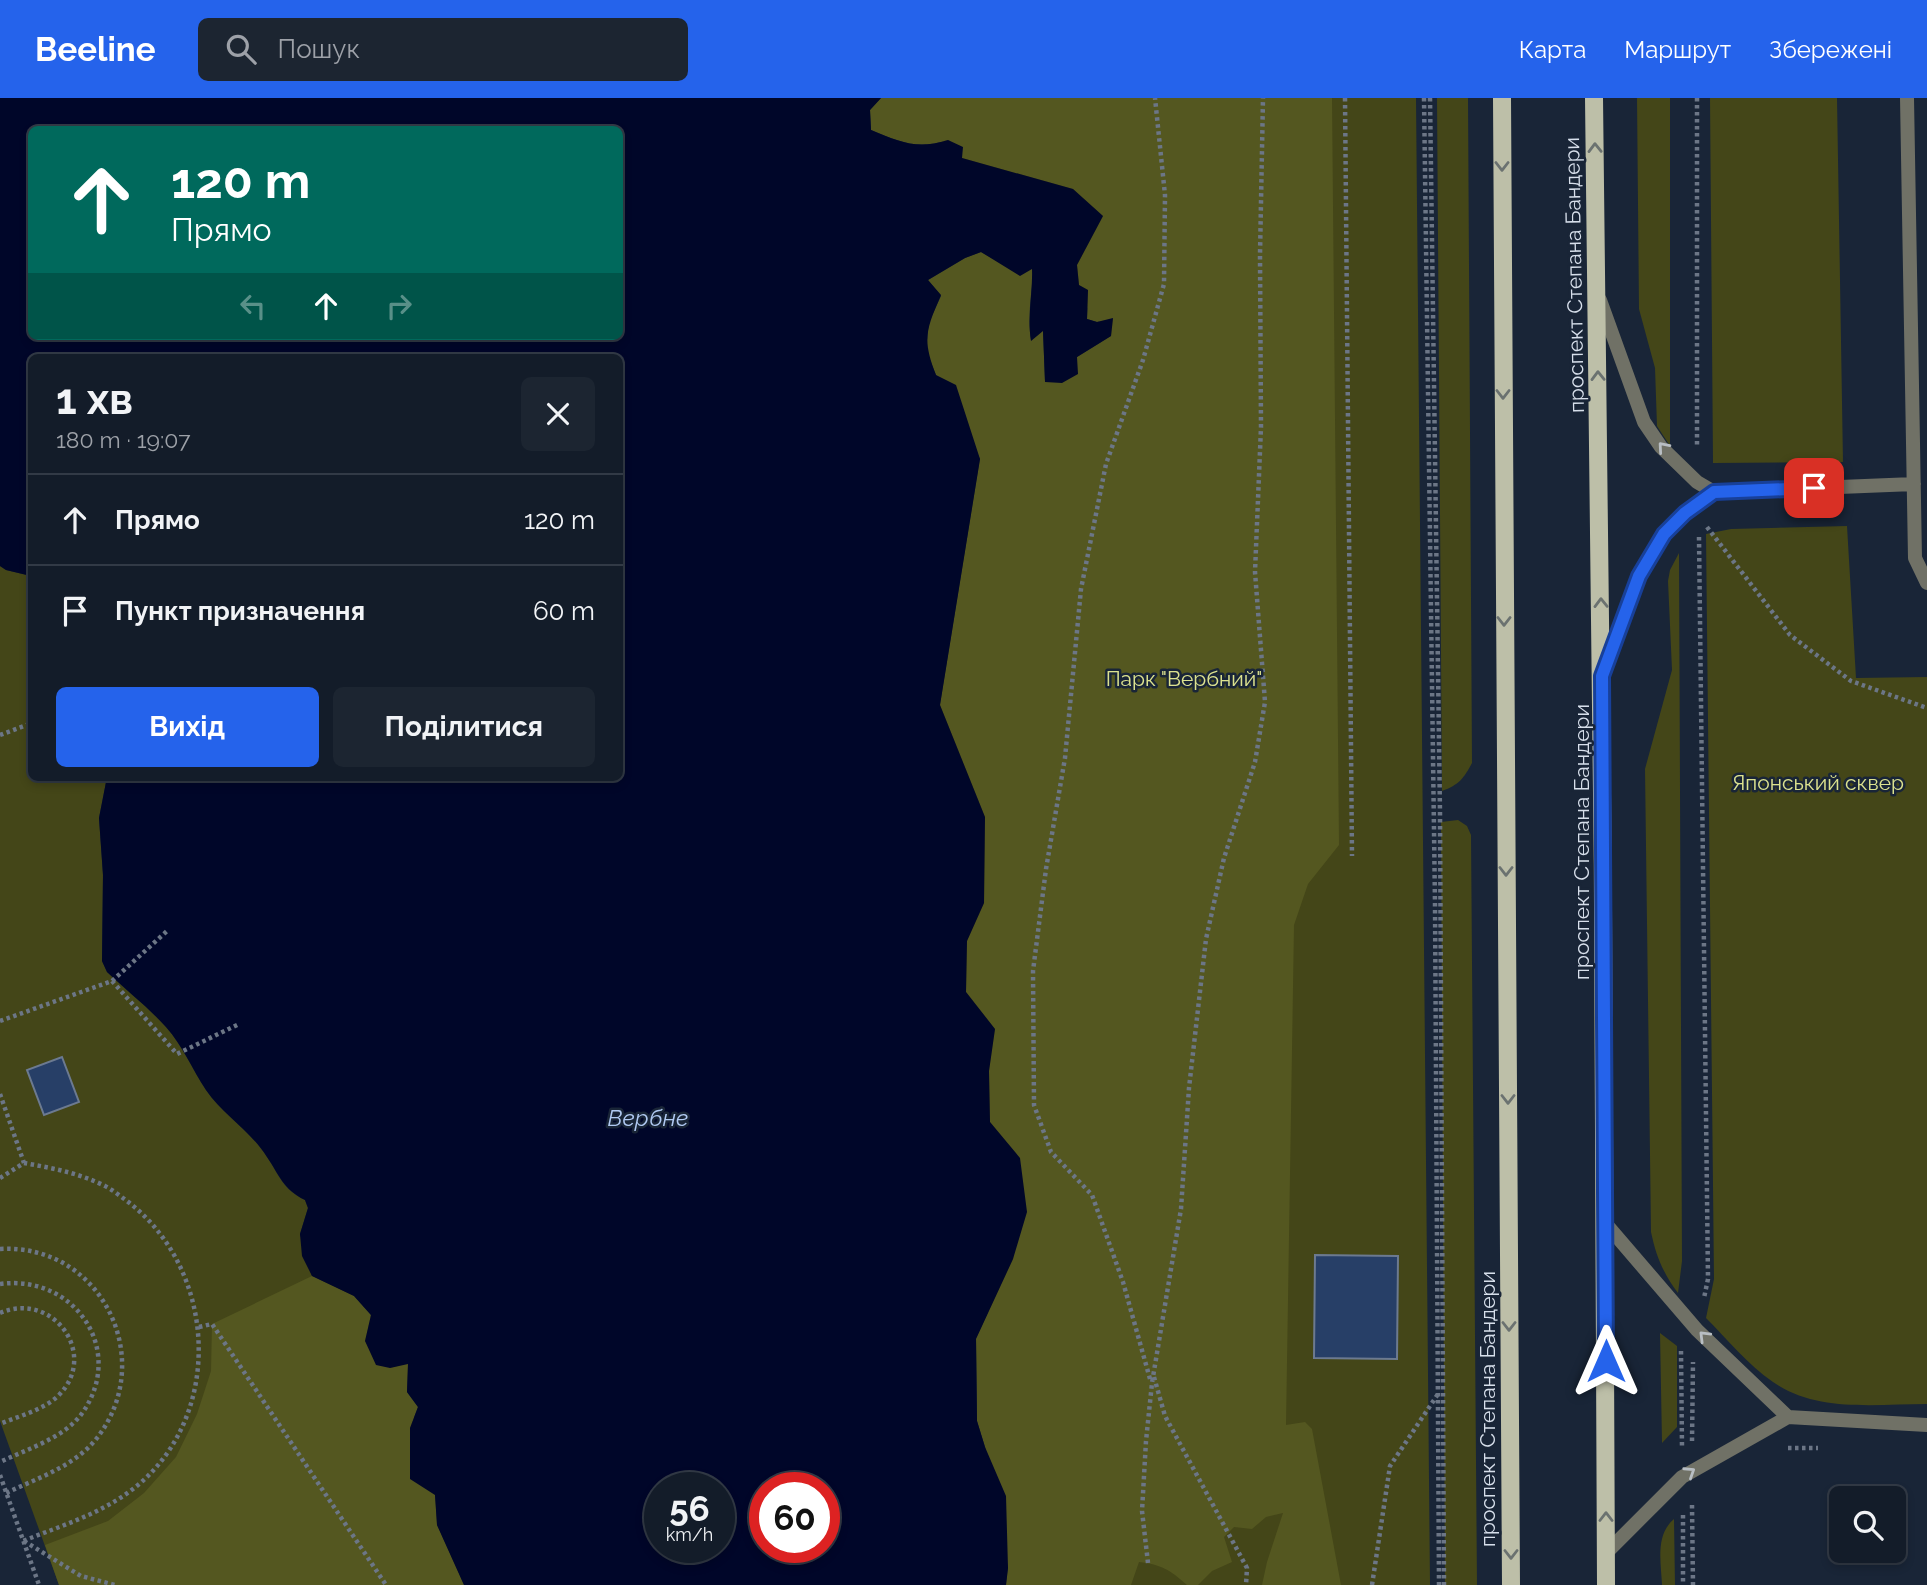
<!DOCTYPE html>
<html lang="uk">
<meta charset="utf-8">
<style>
body{margin:0;font-family:Raleway,sans-serif;background:#1c2531;color:#f1f3f6;height:100vh;display:flex;flex-direction:column;font-size:26px;white-space:nowrap}
*{box-sizing:border-box;margin:0}
p{font-size:23px;color:#9da1a8}
.icon{flex:none;width:38px;height:38px;fill:none;stroke:currentColor;stroke-width:2;stroke-linecap:round;stroke-linejoin:round}
.map{position:relative;flex:1;overflow:hidden}
.drawer{position:absolute;left:28px;top:256px;width:595px;height:427px;display:flex;flex-direction:column;background:#131c29;border-radius:10px;box-shadow:0 4px 10px #0003,0 0 0 2px #323a46}
.drawer>*{flex:none}
.hud{position:absolute;left:28px;top:28px;width:595px;height:214px;border-radius:10px;box-shadow:0 4px 10px #0003,0 0 0 2px #323a46;background:#00695c;color:#fff;overflow:hidden}
.tools{position:absolute;left:1829px;top:1388px;display:grid;gap:14px}
.tools a{display:grid;place-items:center;width:77px;height:77px;border-radius:10px;background:#131c29;box-shadow:0 4px 10px #0003,0 0 0 2px #323a46;font-size:35px}
.speed{position:absolute;left:644px;top:1374px;display:flex;gap:14px;font-size:35px;font-weight:700;text-align:center}
.speed>*{display:grid;place-content:center;width:91px;height:91px;border-radius:50%;background:#131c29;box-shadow:0 4px 10px #0003,0 0 0 2px #323a46;line-height:1}
.speed small{font-size:18px;font-weight:400}
.speed .limit{border:10px solid #d22;background:#fff;color:#111}
.pin{position:absolute;display:grid;place-items:center;width:60px;height:60px;color:#fff;margin:-30px;border-radius:14px;box-shadow:0 4px 10px #0006}
.me{position:absolute;width:77px;margin:-38px;rotate:0deg;stroke-linejoin:round;filter:drop-shadow(0 0 5px #0008)}
.turn{display:flex;align-items:center;gap:24px;height:147px;padding:0 28px;font-size:32px}
.turn .icon{width:91px;height:91px;stroke-width:2.5}
.turn b{display:block;font-size:49px;line-height:60px}
.lanes{display:flex;align-items:center;height:66px;padding:0 28px;background:#0003;justify-content:center;gap:35px;direction:ltr}
.lanes .off{opacity:.35}
.round{display:grid;place-items:center;flex:none;width:74px;height:74px;border-radius:10px;background:#1c2531}
.summary{display:flex;align-items:center;justify-content:space-between;height:119px;padding:0 28px}
h1{font-size:42px;font-weight:700;line-height:52px}
.button{display:flex;gap:14px;margin-top:auto;padding:14px 28px}
.button a{flex:1;height:80px;border-radius:10px;background:#2563eb;color:#fff;font-size:28px;font-weight:700;line-height:80px;text-align:center}
.button a+a{background:#1c2531;color:#f1f3f6}
ul{padding:0;list-style:none}
li{display:flex;align-items:center;gap:21px;height:91px;padding:0 28px;border-top:2px solid #323a46}
li div{flex:1}
li b{display:block;font-size:26px}
li em{font-style:normal}
header{display:flex;align-items:center;gap:42px;box-sizing:border-box;height:98px;padding:0 35px;background:#2563eb;color:#fff}
header strong{font-size:33px}
nav{display:flex;gap:38px;margin-inline-start:auto;font-size:24px}
.search{width:490px;height:63px;background:#1c2531;display:flex;align-items:center;gap:18px;box-sizing:border-box;padding:0 24px;border-radius:10px;color:#9da1a8;font-size:26px}
.map>svg:first-child{display:block}
</style>
<header>
<strong>Beeline</strong>
<div class="search"><svg class="icon" aria-label="search" viewBox="0 0 24 24"><circle cx="10" cy="10" r="6"/><path d="M15 15l6 6"/></svg>Пошук</div>
<nav><a>Карта</a><a>Маршрут</a><a>Збережені</a></nav>
</header>
<div class="map">
<svg width="1927" height="1487" viewBox="0 0 1927 1487">
<rect width="100%" height="100%" fill="#192537"/>
<path fill="#444618" d="M881,0H1416L1430,1487H1006L1008,1470L940,607L980,361L1045,283L1111,238L962,60Z
M1437,0H1468L1472,665C1464,680 1459,687 1442,693Z
M1637,0H1670V348L1657,328L1655,270L1639,211Z
M1710,0H1837L1843,364L1713,365Z
M1847,428L1856,580L1927,579V1306C1876,1306 1817,1315 1773,1284C1748,1267 1727,1241 1706,1220L1714,1181L1706,436L1731,431Z
M1679,455L1682,1163L1678,1195C1663,1175 1656,1158 1651,1134L1645,671L1672,572L1668,483L1670,472Z
M0,468L6,472L31,478L32,679H107L99,720L103,777L102,863L107,874C126,892 148,909 166,929C183,948 192,971 206,992C223,1017 251,1033 267,1059C280,1078 282,1091 305,1102L308,1110L300,1136L312,1178L354,1198L408,1265L407,1294L435,1397L437,1427L464,1487H59L0,1323Z
M1458,722L1467,728L1471,737L1477,1487H1445L1441,724Z
M1660,1235L1677,1248V1329L1662,1345Z
M1674,1421L1675,1487H1662C1661,1464 1655,1437 1674,1421Z"/>
<path fill="#545720" d="M881,0H1332L1339,747L1308,786L1294,827L1286,1327L1305,1324L1312,1331L1341,1487H1262L1267,1464L1283,1415L1266,1419L1252,1431L1234,1429L1224,1439L1232,1464L1212,1473L1198,1487H1187C1169,1471 1162,1467 1139,1464L1131,1487H1006L1008,1470L985,1349L977,1323L976,1240L1013,1161L1020,1061L990,1024L989,973L995,931L966,894L967,843L984,805L985,719L940,607L980,361L936,277L926,252L929,224L941,198L928,182L965,160L981,154L999,164L1033,171C1032,195 1027,218 1031,242L1043,232L1045,283L1077,259L1111,238L1113,221L1097,224L1087,221L1088,192L1079,187L1077,167L1103,118L1073,91L962,60L948,42C917,52 900,44 871,32L870,12Z
M312,1178L354,1198L371,1217L365,1243L390,1270L408,1265L407,1294L418,1309L410,1330L435,1397L437,1427L464,1487H59L45,1447L108,1423L144,1395L176,1359L197,1316L211,1273L212,1226Z"/>
<path fill="#000629" fill-rule="evenodd" d="M0,0H881L870,12L871,32C900,44 917,52 948,42L963,49L962,60L1073,91L1103,118L1077,167L1079,187L1088,192L1087,221L1097,224L1113,220L1111,238L1077,259L1078,276L1062,285L1045,284L1043,233L1031,243C1027,218 1033,196 1032,171L1020,178L981,154L965,160L928,182L941,197C926,232 922,241 936,277L956,287L980,361L940,607L985,719L984,805L967,843L966,894L995,931L989,973L990,1024L1020,1060L1027,1114L1013,1161L976,1241L977,1323L985,1349L1006,1398L1008,1470L1006,1487H464L437,1427L435,1397L410,1381V1330L418,1309L407,1294L408,1266L390,1270L376,1267L365,1243L371,1217L354,1198L312,1178L302,1158L300,1136L308,1110L305,1102C283,1091 280,1078 267,1059C251,1033 223,1017 206,992C192,971 183,948 166,929C148,909 126,892 107,874L102,863L103,777L99,720L107,679H620V259H32L31,478L6,472L0,468ZM32,32H620V238H32ZM660,1390H719V1449H660ZM765,1390H824V1449H765Z"/>
<path fill="#273f67" stroke="#6c7a90" stroke-width="2" d="M62,959L79,1004L44,1017L27,972Z
M1315,1157L1398,1158L1397,1261L1314,1260Z"/>
<g fill="none" stroke-linecap="round" stroke-linejoin="round">
<path stroke="#6c7686" stroke-width="4.5" stroke-dasharray="3.5 3.5" stroke-linecap="butt" d="M1345,0L1352,758
M1424,0L1435,806L1439,1487
M1430,0L1440,715L1444,1487
M1697,0V347
M1707,429L1790,537L1851,583L1927,610
M1699,439L1708,1181L1704,1200
M0,637L32,625
M112,883L177,956L239,926
M0,923L112,883L167,833
M0,996L24,1065
M0,1080L24,1065C52,1070 79,1075 105,1088C113,1092 120,1098 127,1103C216,1170 225,1314 138,1387C104,1415 63,1427 23,1443
M0,1151C101,1145 158,1261 97,1340C75,1368 38,1380 6,1395
M0,1186C74,1176 126,1251 83,1314C65,1340 27,1351 0,1364
M0,1215C53,1192 100,1257 58,1298C43,1312 19,1318 0,1326
M199,1229L212,1226L386,1487
M1681,1253L1682,1349
M1154,1279L1165,1318L1247,1470L1246,1487
M1150,1281L1123,1184L1092,1097L1051,1054L1034,1007L1033,873L1046,771L1065,660L1081,491L1106,366L1143,262L1164,186L1165,97L1155,0
M1692,1343L1693,1264
M1788,1350H1818
M0,1377L39,1487
M1692,1407L1693,1487
M1683,1417V1487
M24,1443L81,1478L115,1487
M1148,1465L1142,1413L1146,1343L1152,1285L1181,1111L1189,990L1206,841L1224,760L1255,664L1265,604L1255,474L1261,329L1260,157L1263,0
M1372,1487L1390,1368L1438,1296"/>
<path stroke="#707166" stroke-width="14" d="M1907,0L1915,460L1927,485
M1600,202L1644,324L1661,349L1697,384L1714,394
M1603,576L1639,478L1664,436L1685,415L1714,394L1914,386"/>
<path stroke="#707166" stroke-width="14" d="M1788,1319L1927,1327
M1606,1455L1682,1379L1788,1319L1697,1232L1606,1126"/>
<path stroke="#bdbfa8" stroke-width="18" d="M1502,0L1511,1487
M1594,0C1601,496 1606,991 1606,1487"/>
</g>
<defs><path id="oneway-chevron" d="M-2-3.5L2.5 0L-2 3.5" fill="none" stroke-width="1.6" stroke-linecap="round" stroke-linejoin="round" transform="scale(1.75)"/></defs>
<g stroke="#6b7270">
<use href="#oneway-chevron" transform="translate(1595 50) rotate(-91)"/>
<use href="#oneway-chevron" transform="translate(1502 68) rotate(90)"/>
<use href="#oneway-chevron" transform="translate(1598 278) rotate(-91)"/>
<use href="#oneway-chevron" transform="translate(1503 296) rotate(90)"/>
<use href="#oneway-chevron" transform="translate(1601 505) rotate(-91)"/>
<use href="#oneway-chevron" transform="translate(1504 523) rotate(90)"/>
<use href="#oneway-chevron" transform="translate(1506 773) rotate(90)"/>
<use href="#oneway-chevron" transform="translate(1508 1001) rotate(90)"/>
<use href="#oneway-chevron" transform="translate(1509 1228) rotate(90)"/>
<use href="#oneway-chevron" transform="translate(1606 1419) rotate(-90)"/>
<use href="#oneway-chevron" transform="translate(1511 1456) rotate(90)"/>
</g>
<g stroke="#b8bec3">
<use href="#oneway-chevron" transform="translate(1663 349) rotate(-131)"/>
<use href="#oneway-chevron" transform="translate(1704 1238) rotate(-135)"/>
<use href="#oneway-chevron" transform="translate(1690 1374) rotate(-33)"/>
</g>
<g fill="none" stroke-linecap="round" stroke-linejoin="round">
<g stroke="#184099" stroke-width="18">
<path id="route" d="M1606,1263L1602,578L1639,478L1664,436L1685,415L1714,394L1814,390"/>
</g>
<use href="#route" stroke="#2563eb" stroke-width="12"/>
</g>
<g text-anchor="middle" dominant-baseline="central" stroke-width="5" stroke-linejoin="round" paint-order="stroke">
<g font-size="21" fill="#d7dfeb" stroke="#192537">
<text transform="translate(1574 177) rotate(-91)">проспект Степана Бандери</text>
<text transform="translate(1581 744) rotate(-90)">проспект Степана Бандери</text>
<text transform="translate(1487 1311) rotate(-90)">проспект Степана Бандери</text>
</g>
<g font-size="21" fill="#dce28f" stroke="#192537">
<text x="1184" y="580">Парк "Вербний"</text>
<text x="1818" y="684">Японський сквер</text>
</g>
<g font-size="23" font-style="italic" fill="#b0c9f2" stroke="#192537">
<text x="648" y="1019">Вербне</text>
</g>
</g>
</svg>
<div class="tools">
<a><svg class="icon" aria-label="search" viewBox="0 0 24 24"><circle cx="10" cy="10" r="6"/><path d="M15 15l6 6"/></svg></a>
</div>
<div class="speed"><div>56<small>km/h</small></div><div class="limit">60</div></div>
<div class="pin" style="left:1814px;top:390px;background:#d93025"><svg class="icon" aria-label="arrive" viewBox="0 0 24 24"><path d="M6 21V4h12l-3 4 3 4H6"/></svg></div>
<svg class="me" style="left:1606px;top:1263px" viewBox="-20 -20 40 40"><path d="M0-17L14 15 0 8-14 15z" fill="#2563eb" stroke="#fff" stroke-width="4"/></svg>
<div class="hud">
<div class="turn"><svg class="icon" aria-label="ahead" viewBox="0 0 24 24"><path d="M12 20V5M6 11l6-6 6 6"/></svg><div><b>120 m</b>Прямо</div></div>
<div class="lanes"><svg class="icon off" aria-label="left" viewBox="0 0 24 24"><path d="M17 20v-9H6M10 6l-5 5 5 5"/></svg><svg class="icon" aria-label="ahead" viewBox="0 0 24 24"><path d="M12 20V5M6 11l6-6 6 6"/></svg><svg class="icon off" aria-label="right" viewBox="0 0 24 24"><path d="M7 20v-9h11M14 6l5 5-5 5"/></svg></div>
</div>
<section class="drawer">
<div class="summary"><div><h1>1 хв</h1><p>180 m · 19:07</p></div><a class="round"><svg class="icon" aria-label="close" viewBox="0 0 24 24"><path d="M6 6l12 12M18 6L6 18"/></svg></a></div>
<ul>
<li><svg class="icon" aria-label="ahead" viewBox="0 0 24 24"><path d="M12 20V5M6 11l6-6 6 6"/></svg><div><b>Прямо</b></div><em>120 m</em></li>
<li><svg class="icon" aria-label="arrive" viewBox="0 0 24 24"><path d="M6 21V4h12l-3 4 3 4H6"/></svg><div><b>Пункт призначення</b></div><em>60 m</em></li>
</ul>
<div class="button"><a>Вихід</a><a>Поділитися</a></div>
</section>
</div>
